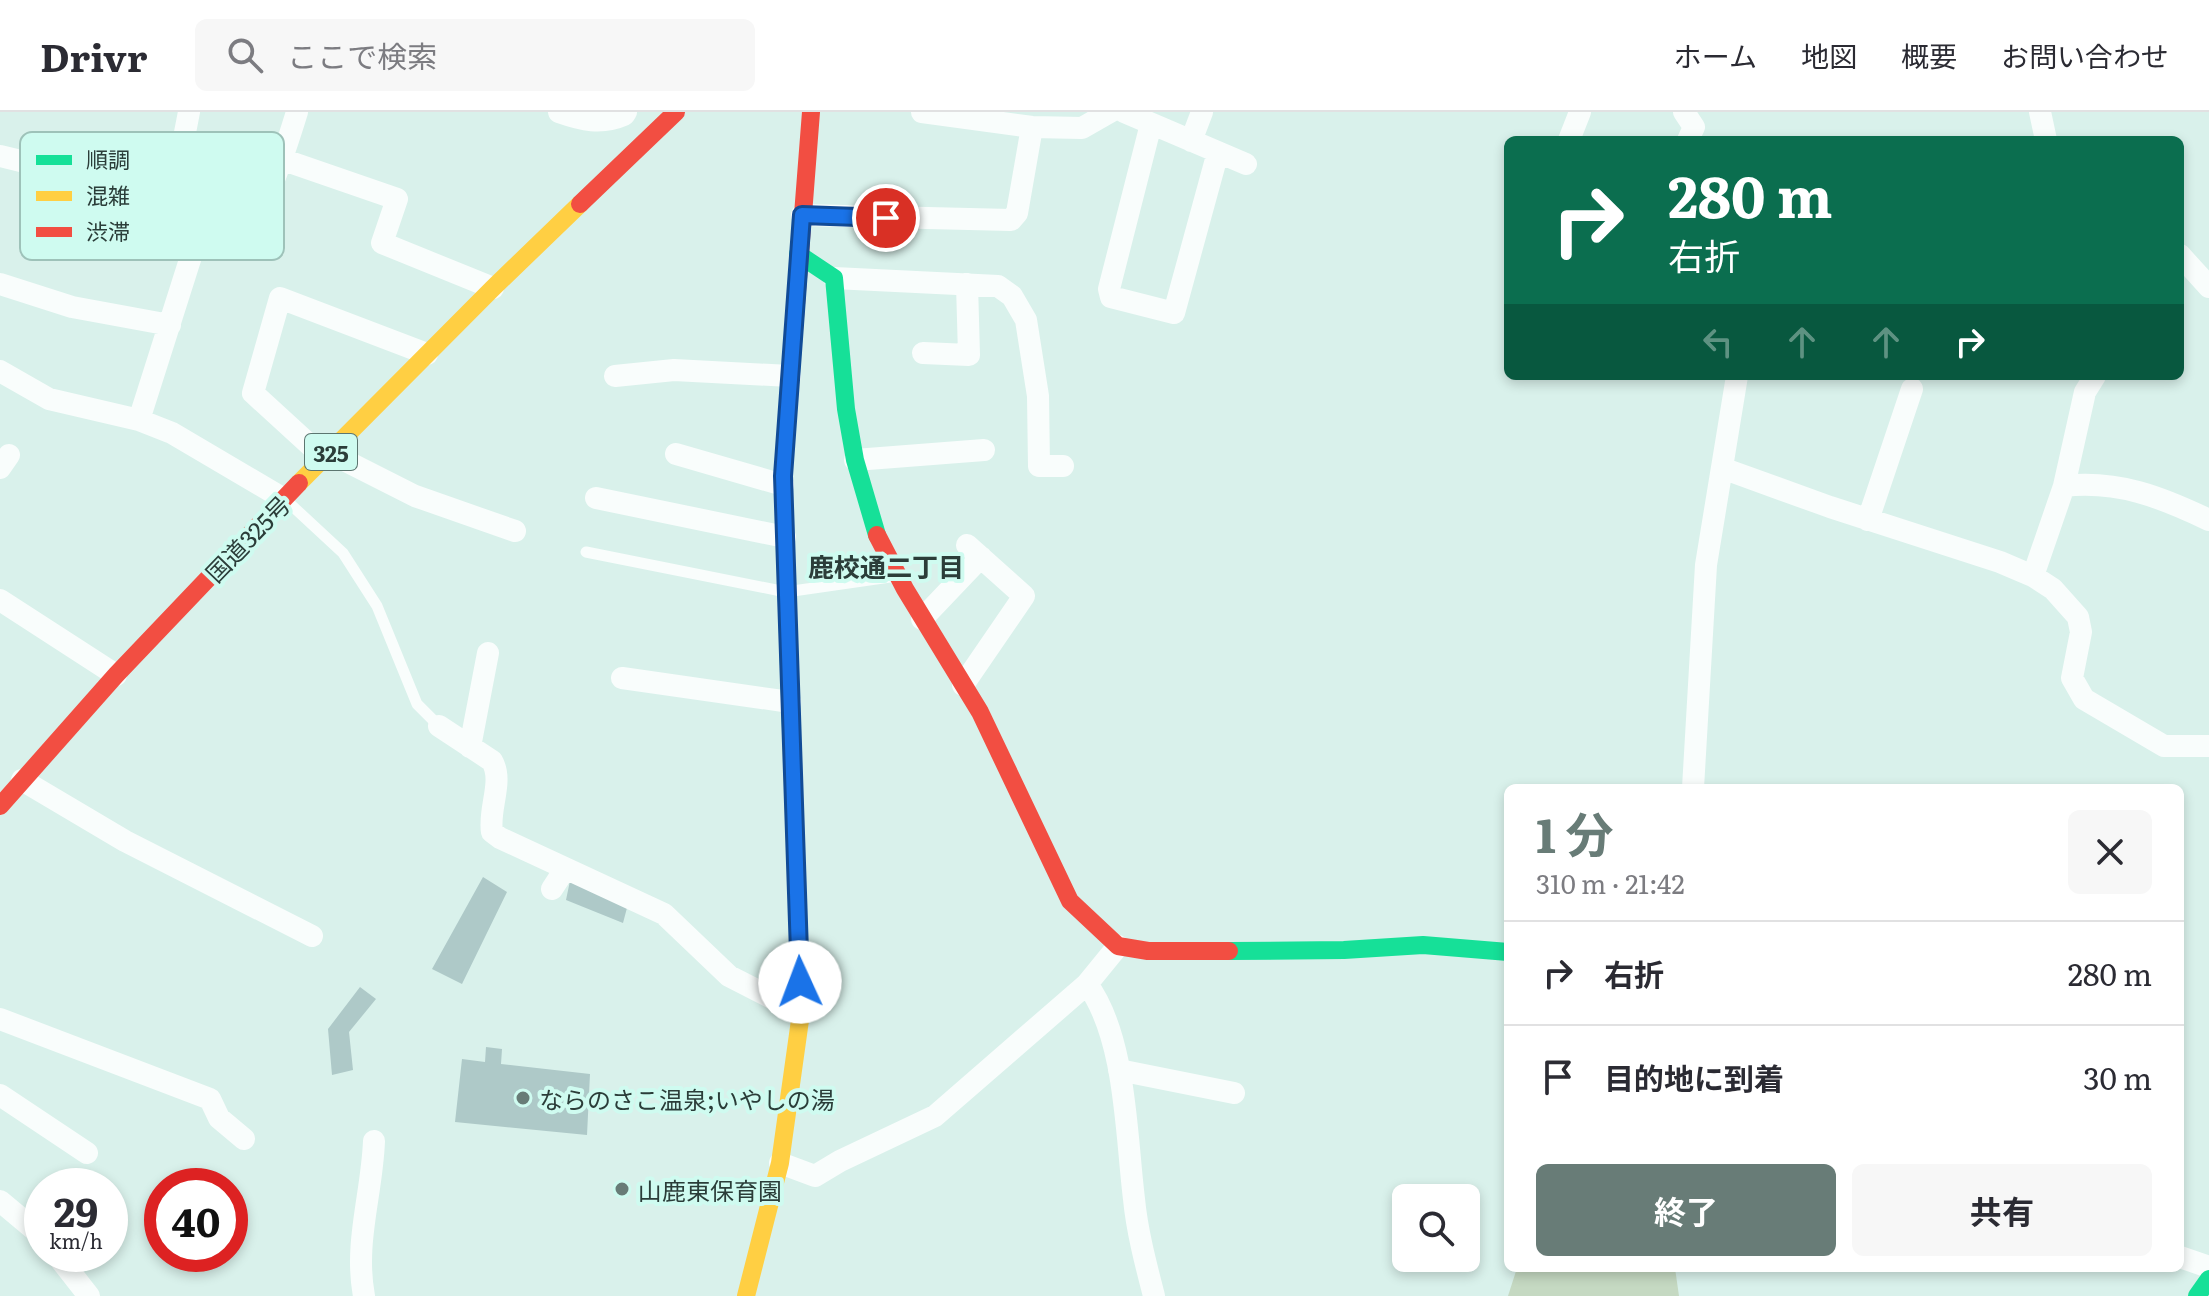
<!DOCTYPE html>
<html lang="ja">
<meta charset="utf-8">
<style>
body{margin:0;font-family:Literata,"Noto Sans JP",serif;background:#f7f7f7;color:#2b2b33;height:100vh;display:flex;flex-direction:column;font-size:30px;white-space:nowrap}
*{box-sizing:border-box;margin:0}
p{font-size:26px;color:#7c7c81}
.icon{flex:none;width:44px;height:44px;fill:none;stroke:currentColor;stroke-width:2;stroke-linecap:round;stroke-linejoin:round}
.map{position:relative;flex:1;overflow:hidden}
.sheet{position:absolute;left:1504px;top:672px;width:680px;height:488px;display:flex;flex-direction:column;background:#fff;border-radius:12px;box-shadow:0 4px 12px #0003}
.sheet>*{flex:none}
.hud{position:absolute;left:1504px;top:24px;width:680px;height:244px;border-radius:12px;box-shadow:0 4px 12px #0003;background:#0b6e4f;color:#fff;overflow:hidden}
.controls{position:absolute;left:1392px;top:1072px;display:grid;gap:16px}
.controls a{display:grid;place-items:center;width:88px;height:88px;border-radius:12px;background:#fff;box-shadow:0 4px 12px #0003;font-size:40px}
.speed{position:absolute;left:24px;top:1056px;display:flex;gap:16px;font-size:40px;font-weight:700;text-align:center}
.speed>*{display:grid;place-content:center;width:104px;height:104px;border-radius:50%;background:#fff;box-shadow:0 4px 12px #0003;line-height:1}
.speed small{font-size:20px;font-weight:400}
.speed .limit{border:12px solid #d22;background:#fff;color:#111}
.pin{position:absolute;display:grid;place-items:center;width:68px;height:68px;color:#fff;margin:-34px;border:4px solid #fff;border-radius:50%;box-shadow:0 2px 8px #0007}
.me{position:absolute;width:88px;margin:-44px;rotate:358deg;stroke-linejoin:round;filter:drop-shadow(0 0 6px #0008)}
.turn{display:flex;align-items:center;gap:28px;height:168px;padding:0 32px;font-size:36px}
.turn .icon{width:104px;height:104px;stroke-width:2.5}
.turn b{display:block;font-size:56px;line-height:68px}
.lanes{display:flex;align-items:center;height:76px;padding:0 32px;background:#0003;justify-content:center;gap:40px;direction:ltr}
.lanes .off{opacity:.35}
.round{display:grid;place-items:center;flex:none;width:84px;height:84px;border-radius:12px;background:#f7f7f7}
.summary{display:flex;align-items:center;justify-content:space-between;height:136px;padding:0 32px}
h1{font-size:48px;font-weight:700;line-height:60px;color:#687c77}
.button{display:flex;gap:16px;margin-top:auto;padding:16px 32px}
.button a{flex:1;height:92px;border-radius:12px;background:#687c77;color:#fff;font-size:32px;font-weight:700;line-height:92px;text-align:center}
.button a+a{background:#f7f7f7;color:#2b2b33}
ul{padding:0;list-style:none}
li{display:flex;align-items:center;gap:24px;height:104px;padding:0 32px;border-top:2px solid #e1e1e2}
li div{flex:1}
li b{display:block;font-size:30px}
li em{font-style:normal}
header{display:flex;align-items:center;gap:48px;box-sizing:border-box;height:112px;padding:0 40px;background:#fff;border-bottom:2px solid #e1e1e2}
header strong{font-size:38px}
nav{display:flex;gap:44px;margin-inline-start:auto;font-size:28px}
.search{width:560px;height:72px;background:#f7f7f7;display:flex;align-items:center;gap:20px;box-sizing:border-box;padding:0 28px;border-radius:12px;color:#7c7c81;font-size:30px}
.map>svg:first-child{display:block}
</style>
<header>
<strong>Drivr</strong>
<div class="search"><svg class="icon" aria-label="search" viewBox="0 0 24 24"><circle cx="10" cy="10" r="6"/><path d="M15 15l6 6"/></svg>ここで検索</div>
<nav><a>ホーム</a><a>地図</a><a>概要</a><a>お問い合わせ</a></nav>
</header>
<div class="map">
<svg width="2209" height="1184" viewBox="0 0 2209 1184">
<rect width="100%" height="100%" fill="#d9f1eb"/>
<path fill="#c5d9c2" d="M1517,1156H1675L1679,1184H1508Z"/>
<path fill="#aec9c8" d="M571,764L628,792L623,811L566,788Z
M483,765L507,780L462,872L432,857Z
M360,875L376,887L349,920L353,958L332,963L328,917Z
M486,935L502,937L501,952L590,962L587,1023L455,1010L462,947L485,950Z"/>
<g fill="none" stroke-linecap="round" stroke-linejoin="round">
<path stroke="#f9fdfc" stroke-width="11" d="M288,390L343,441L377,494L417,592L439,614
M586,440L786,480L897,464"/>
<path stroke="#f9fdfc" stroke-width="22" d="M559,0C582,8 601,13 624,3L626,0
M922,0L1032,15L1082,16L1110,0
M1124,0L1246,52
M1684,0L1694,15L1688,28
M2040,0L2046,28
M1151,12L1109,177L1111,185L1174,201L1218,40
M1569,28L1580,0
M1191,29L1202,0
M0,44L33,52L68,85L190,120L194,135L139,308
M281,47L397,87L382,131L493,176
M802,103L1011,108L1017,101L1032,15
M167,113L189,0
M193,130C207,127 226,135 236,131C260,121 289,26 297,0
M2180,143L2209,175
M834,166L998,174L1012,184L1026,208L1038,284L1039,354H1063
M0,172L72,195L170,213
M923,241L969,243L967,172
M0,259L49,287L139,308L172,321L284,387
M615,264L674,258L790,264
M330,341L415,384L515,419
M676,342L783,373
M324,346L253,281L280,186L427,242
M855,348L984,338
M0,356L9,343
M1722,356L1830,395L2000,450L2033,464L2053,477L2078,505L2081,520L2072,566L2084,587L2164,634H2209
M2064,374C2118,368 2161,385 2209,408
M596,386L785,425
M1868,408L1912,277
M2033,464L2064,374L2085,280L2095,264
M0,488L116,563
M922,507L981,445
M622,566L790,590
M963,573L1024,484L967,433
M439,614L492,649C504,669 488,697 492,720L500,726L664,802L729,864L801,901
M470,635L488,541
M22,668L125,729L312,824
M1693,676L1706,453L1737,264
M552,777L565,757
M1087,872C1126,925 1126,1022 1134,1087C1137,1119 1146,1153 1154,1184
M0,907L210,987L219,1006L244,1027
M1119,958L1234,981
M0,983L87,1041
M780,1051L815,1064L840,1049L935,1004L1087,872L1118,834
M0,1089L42,1124
M56,1142L89,1184
M2180,1145L2209,1155
M364,1184C354,1131 372,1082 374,1029"/>
<path stroke="#16e098" stroke-width="18" d="M798,142L834,166L846,297L855,348L877,423
M791,617L783,364L794,218
M1229,839L1344,838L1423,833L1508,840
M2197,1184L2209,1167"/>
<path stroke="#ffcf43" stroke-width="18" d="M299,371L493,176L580,92
M746,1184L780,1051L801,901L791,617"/>
<path stroke="#f24e42" stroke-width="18" d="M580,92L676,0
M794,218L811,0
M877,423L905,477L980,600L1070,789L1118,834L1148,839H1229
M0,694L116,563L299,371"/>
</g>
<g fill="none" stroke-linecap="round" stroke-linejoin="round">
<g stroke="#114b97" stroke-width="20">
<path id="route" d="M800,870L783,364L802,103L886,106"/>
</g>
<use href="#route" stroke="#1a73e8" stroke-width="14"/>
</g>
<g fill="#687c77" stroke="#cffbf0" stroke-width="3">
<circle cx="523" cy="986" r="8"/>
<circle cx="622" cy="1077" r="8"/>
</g>
<g text-anchor="middle" dominant-baseline="central" stroke-width="8" stroke-linejoin="round" paint-order="stroke">
<rect fill="#cffbf0" stroke="#5c7670" stroke-width="2" x="305" y="322" width="52" height="36" rx="6"/>
<g font-size="22" font-weight="bold" fill="#2b3d39">
<text x="331" y="340">325</text>
</g>
<g font-size="24" fill="#2b3d39" stroke="#cffbf0">
<text transform="translate(247 426) rotate(-46)">国道325号</text>
</g>
<g font-size="24" fill="#2b3d39" stroke="#cffbf0" text-anchor="start">
<text x="539" y="986">ならのさこ温泉;いやしの湯</text>
<text x="638" y="1077">山鹿東保育園</text>
</g>
<g font-size="26" font-weight="bold" fill="#2b3d39" stroke="#cffbf0">
<text x="886" y="453">鹿校通二丁目</text>
</g>
</g>
<rect x="20" y="20" width="264" height="128" rx="12" fill="#cffbf0" stroke="#9ec2b9" stroke-width="2"/>
<rect x="36" y="43" width="36" height="10" fill="#16e098"/>
<rect x="36" y="79" width="36" height="10" fill="#ffcf43"/>
<rect x="36" y="115" width="36" height="10" fill="#f24e42"/>
<g font-size="22" fill="#2b3d39">
<text x="86" y="56">順調</text>
<text x="86" y="92">混雑</text>
<text x="86" y="128">渋滞</text>
</g>
</svg>
<div class="controls">
<a><svg class="icon" aria-label="search" viewBox="0 0 24 24"><circle cx="10" cy="10" r="6"/><path d="M15 15l6 6"/></svg></a>
</div>
<div class="speed"><div>29<small>km/h</small></div><div class="limit">40</div></div>
<div class="pin" style="left:886px;top:106px;background:#d93025"><svg class="icon" aria-label="arrive" viewBox="0 0 24 24"><path d="M6 21V4h12l-3 4 3 4H6"/></svg></div>
<svg class="me" style="left:800px;top:870px" viewBox="-20 -20 40 40"><circle r="19" fill="#fff"/><path d="M0-13L10 11 0 6-10 11z" fill="#1a73e8"/></svg>
<div class="hud">
<div class="turn"><svg class="icon" aria-label="right" viewBox="0 0 24 24"><path d="M7 20v-9h11M14 6l5 5-5 5"/></svg><div><b>280 m</b>右折</div></div>
<div class="lanes"><svg class="icon off" aria-label="left" viewBox="0 0 24 24"><path d="M17 20v-9H6M10 6l-5 5 5 5"/></svg><svg class="icon off" aria-label="ahead" viewBox="0 0 24 24"><path d="M12 20V5M6 11l6-6 6 6"/></svg><svg class="icon off" aria-label="ahead" viewBox="0 0 24 24"><path d="M12 20V5M6 11l6-6 6 6"/></svg><svg class="icon" aria-label="right" viewBox="0 0 24 24"><path d="M7 20v-9h11M14 6l5 5-5 5"/></svg></div>
</div>
<section class="sheet">
<div class="summary"><div><h1>1 分</h1><p>310 m · 21:42</p></div><a class="round"><svg class="icon" aria-label="close" viewBox="0 0 24 24"><path d="M6 6l12 12M18 6L6 18"/></svg></a></div>
<ul>
<li><svg class="icon" aria-label="right" viewBox="0 0 24 24"><path d="M7 20v-9h11M14 6l5 5-5 5"/></svg><div><b>右折</b></div><em>280 m</em></li>
<li><svg class="icon" aria-label="arrive" viewBox="0 0 24 24"><path d="M6 21V4h12l-3 4 3 4H6"/></svg><div><b>目的地に到着</b></div><em>30 m</em></li>
</ul>
<div class="button"><a>終了</a><a>共有</a></div>
</section>
</div>
